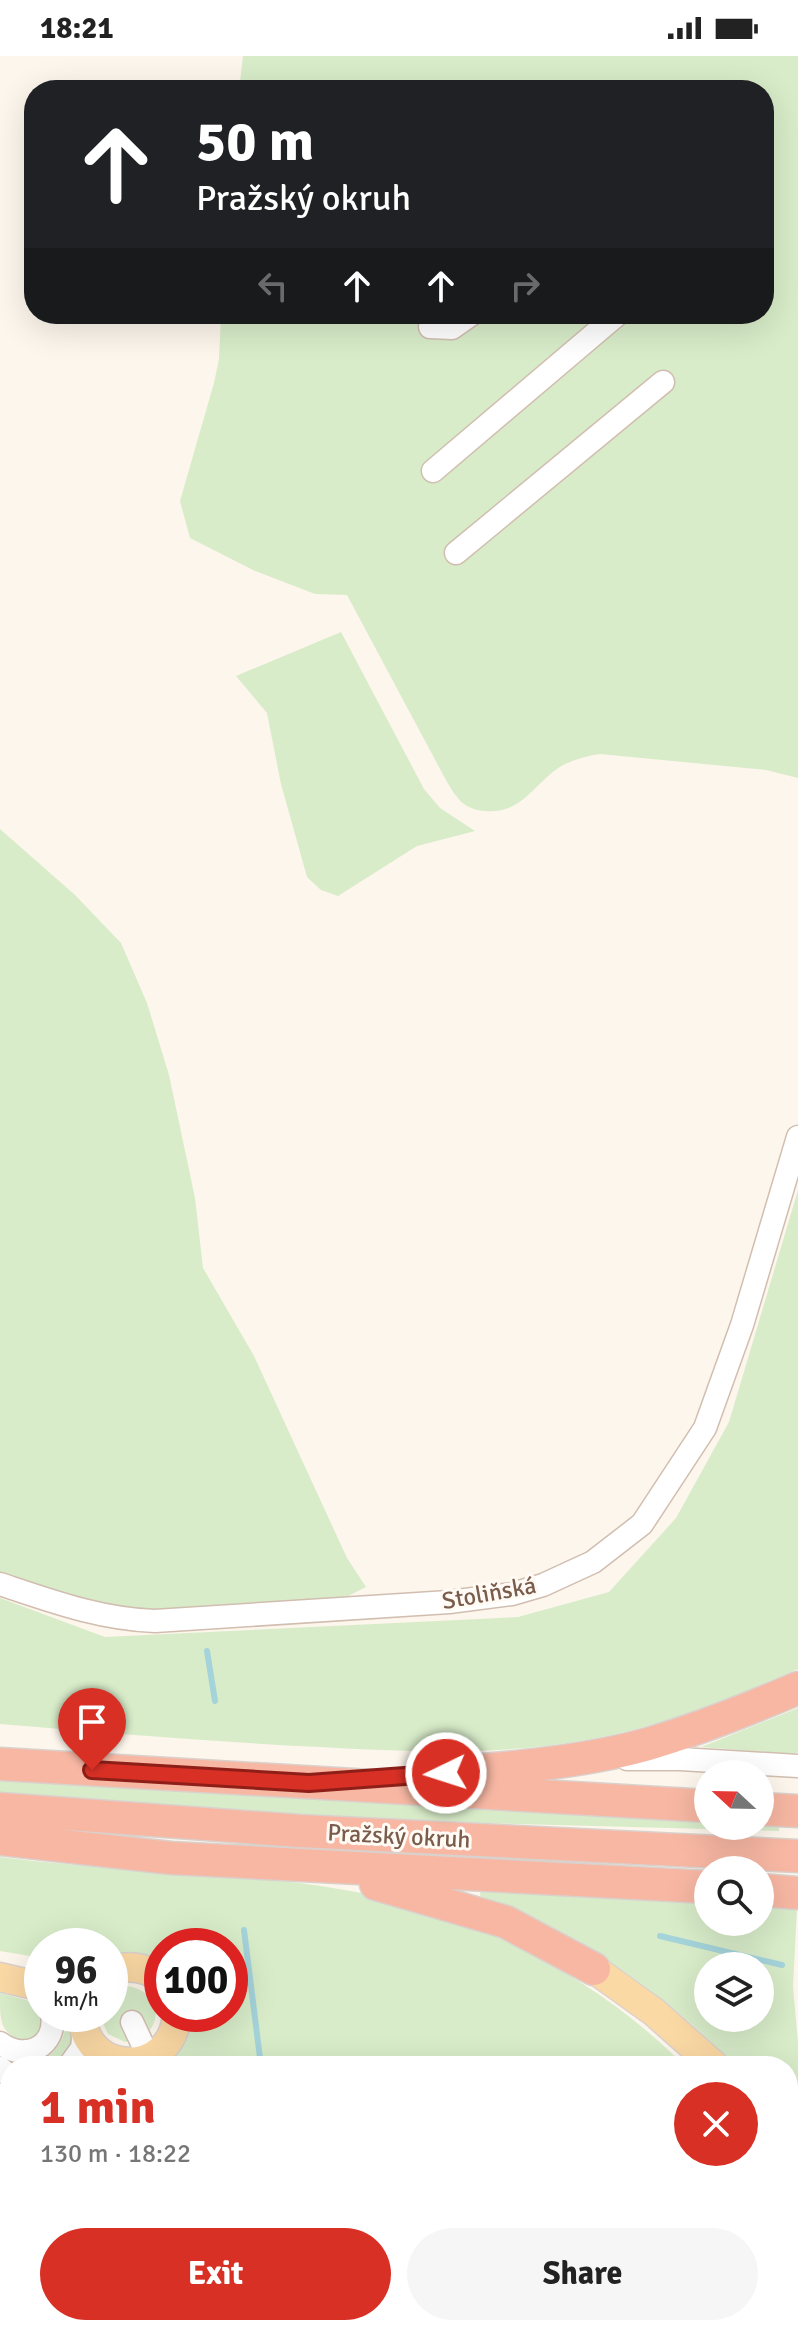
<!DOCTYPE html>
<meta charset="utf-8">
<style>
body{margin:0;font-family:Signika,sans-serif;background:#f6f6f6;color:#222;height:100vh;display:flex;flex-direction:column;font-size:30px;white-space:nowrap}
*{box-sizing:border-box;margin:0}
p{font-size:26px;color:#767676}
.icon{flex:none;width:44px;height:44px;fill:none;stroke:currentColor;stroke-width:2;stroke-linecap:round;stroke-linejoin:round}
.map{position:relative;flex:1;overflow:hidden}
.details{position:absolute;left:0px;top:2000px;width:798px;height:280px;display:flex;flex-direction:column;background:#fff;border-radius:32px 32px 0 0;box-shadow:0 8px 32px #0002}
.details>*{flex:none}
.guide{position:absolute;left:24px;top:24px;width:750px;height:244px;border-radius:32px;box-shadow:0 8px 32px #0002;background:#202124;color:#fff;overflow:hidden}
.needle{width:52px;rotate:292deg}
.tools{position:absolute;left:694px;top:1704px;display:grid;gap:16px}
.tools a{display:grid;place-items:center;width:80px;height:80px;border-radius:50%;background:#fff;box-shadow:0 8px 32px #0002;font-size:40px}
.speed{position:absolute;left:24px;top:1872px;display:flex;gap:16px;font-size:40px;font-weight:700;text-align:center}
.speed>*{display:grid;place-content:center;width:104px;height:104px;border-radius:50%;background:#fff;box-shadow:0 8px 32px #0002;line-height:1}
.speed small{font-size:20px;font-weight:400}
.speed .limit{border:12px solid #d22;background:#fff;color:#111}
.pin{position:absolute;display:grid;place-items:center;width:68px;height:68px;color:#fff;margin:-82px -34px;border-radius:50% 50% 50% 0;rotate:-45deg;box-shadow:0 0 8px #0007}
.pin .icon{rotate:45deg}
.me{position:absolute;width:88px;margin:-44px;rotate:266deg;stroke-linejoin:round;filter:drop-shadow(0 0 6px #0008)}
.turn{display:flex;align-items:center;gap:28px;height:168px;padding:0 40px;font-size:36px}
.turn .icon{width:104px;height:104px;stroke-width:2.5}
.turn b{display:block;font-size:56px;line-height:68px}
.lanes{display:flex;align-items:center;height:76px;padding:0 40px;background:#0003;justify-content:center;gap:40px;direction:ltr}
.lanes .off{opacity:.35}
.round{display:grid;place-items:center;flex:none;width:84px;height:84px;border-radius:42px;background:#f6f6f6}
.overview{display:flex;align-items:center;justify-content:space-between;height:136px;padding:0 40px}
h1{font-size:48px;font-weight:700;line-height:60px;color:#d93025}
.cta{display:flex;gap:16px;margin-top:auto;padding:16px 40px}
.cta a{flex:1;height:92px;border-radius:48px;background:#d93025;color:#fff;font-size:32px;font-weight:700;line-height:92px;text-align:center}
.cta a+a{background:#f6f6f6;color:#222}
.status{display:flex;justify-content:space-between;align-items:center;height:56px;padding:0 40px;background:#fff;direction:ltr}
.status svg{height:22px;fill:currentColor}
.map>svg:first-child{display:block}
</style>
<div class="status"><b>18:21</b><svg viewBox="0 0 49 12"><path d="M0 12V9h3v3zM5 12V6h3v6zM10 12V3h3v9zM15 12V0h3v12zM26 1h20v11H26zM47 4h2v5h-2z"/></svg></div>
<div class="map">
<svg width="798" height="2280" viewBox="0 0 798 2280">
<rect width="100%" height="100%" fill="#fdf6ec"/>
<path fill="#d8ecc9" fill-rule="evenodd" d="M243,0H798V722L766,714L600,698C587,700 575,703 563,709C534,726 523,759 484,755C464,753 457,743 447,726L347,539L315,538L253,514L190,482L180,445L214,327L219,303L221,258H764V34H239Z
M341,576L424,733L440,752L475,775L417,790L338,840L321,834L307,821L281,728L267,657L236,620Z
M0,773L75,839L121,887L147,947L169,1019L195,1142L203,1212L254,1300L347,1502L366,1531L340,1544L139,1556L51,1537L0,1518Z
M798,1134V1613C732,1642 663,1670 592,1683C503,1700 410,1696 320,1691C213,1686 107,1677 0,1668V1542L105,1581L518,1561L609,1536L676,1462L729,1366Z
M798,1652V1696L795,1698L701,1691Z
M0,1722L708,1765V1770L779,1768V1775L443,1766L232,1754L0,1736Z
M0,1801C114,1816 231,1814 345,1834C472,1856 594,1919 685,2010H177L176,1998L187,1958H230V1890H162V1910L110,1903V1890H42V1902L0,1895Z
M481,1833L708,1843V1866H760V1849L797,1853L793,1931L798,1986V2084L788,2071V2010H735C665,1936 575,1877 480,1840ZM708,1910H760V1962H708Z
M126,1930C166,1934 165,1983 125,1986L108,1978L100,1961V1958H110V1936Z
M0,1937L26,1944L41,1951L45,1973L28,1988C0,1976 0,1970 0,1937Z
M70,1964L75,1985L62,2006L56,2010H10L7,2005C38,2016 63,1997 67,1965Z
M788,2127L798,2144V2280H216L214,2270H788Z
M66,2270H102L100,2280H65Z"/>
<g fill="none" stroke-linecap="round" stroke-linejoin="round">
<path stroke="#a5d3da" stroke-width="6" d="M207,1595L215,1645
M244,1874L261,2010
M660,1880L782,1909
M293,2270L295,2280"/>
</g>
<path fill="#f3d5c3" stroke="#e6bba3" stroke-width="2" d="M10,2085V2270H49L47,2280H0V2099H3L6,2126L4,2137L7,2138L9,2123L5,2099Z
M103,2270H121L135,2280H101Z"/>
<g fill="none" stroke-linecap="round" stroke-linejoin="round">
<path stroke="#dcd0c4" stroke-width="22" stroke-dasharray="22 11" stroke-linecap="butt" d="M3,2197L10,2159"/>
<g stroke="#d1beb0" stroke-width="25">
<path id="minor" d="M430,271L452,272L472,258
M433,415L618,258
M456,497L663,326
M0,1528C51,1545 100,1563 155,1565L449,1546L512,1538L543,1529L593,1506L642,1468L705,1372L742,1269L798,1081
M627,1703H680L798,1710
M132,1966L149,2002
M0,1987C25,2006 57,1991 52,1958
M69,2010L82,1992L84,1972
M0,2012L10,2020
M0,2039L10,2059
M0,2235L10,2181
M160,2270L162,2280
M33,2280L35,2270
M57,2280L61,2270
M129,2280L131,2270"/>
</g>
<g stroke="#dad1cd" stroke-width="31">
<path id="major" d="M594,1913L654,1956L715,2010
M110,1915C129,1908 146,1911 162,1923
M0,1921L42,1931
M82,1958C84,2021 173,2022 177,1958
M788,2094L798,2108
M205,2270L206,2280"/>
</g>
<g stroke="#dad1cd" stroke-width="35">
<path id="highway" d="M0,1708L708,1750
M430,1718C500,1713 581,1707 648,1688C699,1673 749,1653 798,1632
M0,1753L300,1775L798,1800
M760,1753L798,1755
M0,1783L171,1802L708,1831
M376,1828L506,1866L594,1913
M760,1834L798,1837"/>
</g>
<use href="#minor" stroke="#fff" stroke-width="22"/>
<use href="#major" stroke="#fbd9a5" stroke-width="28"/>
<use href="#highway" stroke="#f7b7a3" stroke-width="32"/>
</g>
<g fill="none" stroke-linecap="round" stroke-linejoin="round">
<g stroke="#8d1f18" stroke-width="20">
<path id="route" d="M92,1714L309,1727L446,1717"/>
</g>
<use href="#route" stroke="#d93025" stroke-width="14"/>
</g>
<g text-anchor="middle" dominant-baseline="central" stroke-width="6" stroke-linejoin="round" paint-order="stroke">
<g font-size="24" fill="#7a5c4d" stroke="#fffaf3">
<text transform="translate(489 1537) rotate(-10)">Stoliňská</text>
<text transform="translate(399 1780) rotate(3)">Pražský okruh</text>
</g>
</g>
</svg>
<div class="tools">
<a><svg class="needle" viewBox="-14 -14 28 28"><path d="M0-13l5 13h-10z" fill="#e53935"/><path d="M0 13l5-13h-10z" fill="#767676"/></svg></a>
<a><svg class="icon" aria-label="search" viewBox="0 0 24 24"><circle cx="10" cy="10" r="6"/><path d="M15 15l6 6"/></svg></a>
<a><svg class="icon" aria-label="layers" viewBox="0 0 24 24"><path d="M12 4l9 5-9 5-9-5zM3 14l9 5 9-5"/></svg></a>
</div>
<div class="speed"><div>96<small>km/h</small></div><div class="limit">100</div></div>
<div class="pin" style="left:92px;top:1714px;background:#d93025"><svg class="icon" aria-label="arrive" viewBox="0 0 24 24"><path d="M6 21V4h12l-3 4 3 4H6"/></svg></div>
<svg class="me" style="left:446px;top:1717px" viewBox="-20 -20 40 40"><circle r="17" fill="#d93025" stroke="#fff" stroke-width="3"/><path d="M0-11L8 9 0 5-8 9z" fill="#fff"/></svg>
<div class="guide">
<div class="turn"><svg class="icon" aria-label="ahead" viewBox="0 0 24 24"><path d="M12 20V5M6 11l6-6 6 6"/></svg><div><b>50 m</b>Pražský okruh</div></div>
<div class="lanes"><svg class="icon off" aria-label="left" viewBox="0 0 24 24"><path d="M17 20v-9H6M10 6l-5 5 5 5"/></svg><svg class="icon" aria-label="ahead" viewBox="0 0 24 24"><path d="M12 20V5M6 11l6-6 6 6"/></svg><svg class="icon" aria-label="ahead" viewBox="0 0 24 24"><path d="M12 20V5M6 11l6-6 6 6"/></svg><svg class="icon off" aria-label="right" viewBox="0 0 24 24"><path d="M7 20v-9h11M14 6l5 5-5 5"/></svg></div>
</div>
<section class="details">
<div class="overview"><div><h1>1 min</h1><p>130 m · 18:22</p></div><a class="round" style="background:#d93025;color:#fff"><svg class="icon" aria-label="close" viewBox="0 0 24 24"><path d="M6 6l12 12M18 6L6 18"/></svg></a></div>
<div class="cta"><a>Exit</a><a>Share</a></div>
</section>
</div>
